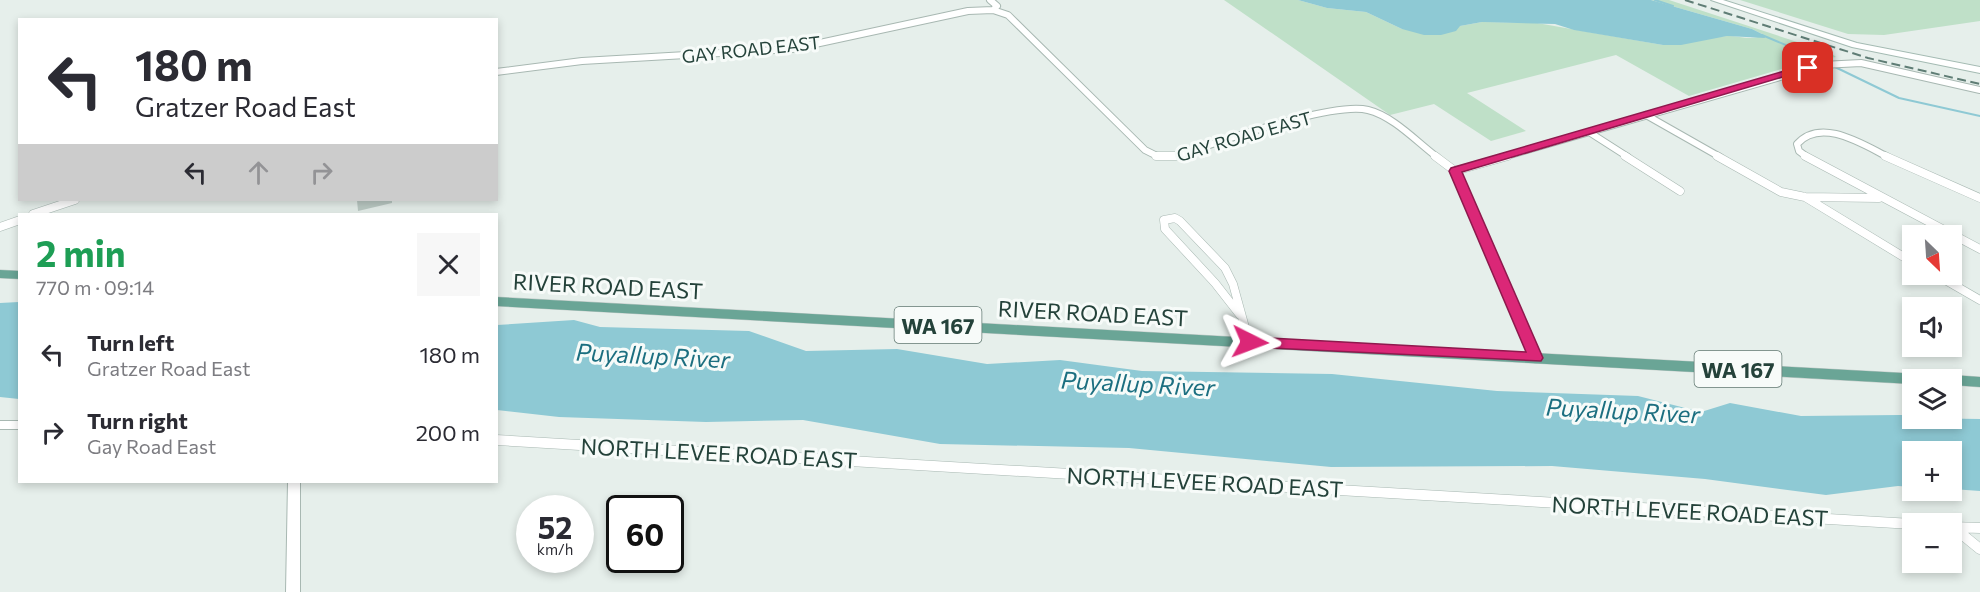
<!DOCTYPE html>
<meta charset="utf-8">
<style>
body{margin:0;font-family:Commissioner,sans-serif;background:#f7f7f7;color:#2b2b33;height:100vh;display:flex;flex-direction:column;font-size:22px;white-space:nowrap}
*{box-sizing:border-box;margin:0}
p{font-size:20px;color:#7c7c81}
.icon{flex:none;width:33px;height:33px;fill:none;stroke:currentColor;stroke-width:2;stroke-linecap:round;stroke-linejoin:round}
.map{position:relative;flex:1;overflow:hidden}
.side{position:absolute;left:18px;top:213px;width:480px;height:270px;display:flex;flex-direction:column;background:#fff;border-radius:0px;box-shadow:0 3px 9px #0003}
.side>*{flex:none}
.guide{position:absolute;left:18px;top:18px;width:480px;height:183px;border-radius:0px;box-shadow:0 3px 9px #0003;background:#fff;color:#2b2b33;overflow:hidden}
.needle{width:39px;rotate:155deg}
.controls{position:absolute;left:1902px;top:225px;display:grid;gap:12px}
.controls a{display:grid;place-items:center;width:60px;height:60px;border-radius:0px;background:#fff;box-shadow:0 3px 9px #0003;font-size:30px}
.speed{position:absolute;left:516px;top:495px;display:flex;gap:12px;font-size:30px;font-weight:700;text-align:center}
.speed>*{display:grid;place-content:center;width:78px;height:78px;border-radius:50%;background:#fff;box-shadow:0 3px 9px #0003;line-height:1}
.speed small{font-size:15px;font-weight:400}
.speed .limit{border:3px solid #111;border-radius:9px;background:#fff;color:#111}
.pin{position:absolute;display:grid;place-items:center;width:51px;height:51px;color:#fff;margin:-26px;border-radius:12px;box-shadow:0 3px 9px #0006}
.me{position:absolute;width:66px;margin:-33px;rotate:93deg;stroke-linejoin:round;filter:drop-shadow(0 0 4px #0008)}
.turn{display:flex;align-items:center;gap:21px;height:126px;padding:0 18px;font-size:27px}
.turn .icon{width:78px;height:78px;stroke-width:2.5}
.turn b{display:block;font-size:42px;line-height:51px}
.lanes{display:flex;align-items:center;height:57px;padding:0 18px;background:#0003;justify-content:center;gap:30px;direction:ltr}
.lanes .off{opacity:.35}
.round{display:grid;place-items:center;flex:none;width:63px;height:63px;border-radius:0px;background:#f7f7f7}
.overview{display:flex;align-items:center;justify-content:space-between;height:102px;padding:0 18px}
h1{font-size:36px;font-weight:700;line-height:45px;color:#1e9e55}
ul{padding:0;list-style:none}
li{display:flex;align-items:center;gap:18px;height:78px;padding:0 18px}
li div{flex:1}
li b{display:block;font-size:22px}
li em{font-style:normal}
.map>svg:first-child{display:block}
</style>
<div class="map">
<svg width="1980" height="592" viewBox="0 0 1980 592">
<rect width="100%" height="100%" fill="#e6efeb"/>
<path fill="#bfe0c8" d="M1224,0H1298L1327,8L1366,12L1402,29L1460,26L1482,22L1537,23L1663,45C1685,45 1706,36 1728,36C1741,36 1751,41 1764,35L1752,29L1651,0H1669L1831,53L1836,57L1809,61L1689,96L1616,55L1467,93L1526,131L1491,141L1434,104L1390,115Z
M1740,0H1980V21L1884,35L1848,34Z"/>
<path fill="#8ec9d4" d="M1298,0H1651L1752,29L1764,35L1765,38L1727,36L1681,45H1663L1574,30L1555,24L1482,22L1460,26L1456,31L1441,35H1424L1402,29L1366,12L1327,8Z
M19,302V399L0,397V303Z
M574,320L600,327L749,331L806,351L897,349L987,364L1060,360L1142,371L1332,374L1497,391L1638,396L1701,412L1730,403L1801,416L1899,415H1912V418L1980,419V491L1952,489V452H1912V487L1898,486L1826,495L1705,479L1552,466L1331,467L1129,448L940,444L803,420L706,422L559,417L497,410V325Z"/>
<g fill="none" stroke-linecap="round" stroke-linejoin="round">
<path stroke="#8ec9d4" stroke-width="2" d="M1655,0L1673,6
M1762,35L1824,61
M1835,67L1899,98L1980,116"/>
</g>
<path fill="#bbcac4" d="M357,200H392V203L358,211Z"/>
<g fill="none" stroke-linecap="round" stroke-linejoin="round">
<g stroke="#a8b8b2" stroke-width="8">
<path id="minor-far2" d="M990,0L997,6L993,10
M496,72L582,61L792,49L968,11L993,10L1008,15L1145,150L1157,156H1175C1215,144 1332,101 1368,110C1393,116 1417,142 1437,157
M1646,115L1720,157
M1589,132L1628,157
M1503,157L1822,65L1861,63L1980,90
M1807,157L1799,151L1797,144C1821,117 1862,144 1888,157"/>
</g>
<g stroke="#a8b8b2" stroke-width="9">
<path id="minor-far1" d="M1156,156H1176
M1435,156L1455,171L1508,156
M1625,156L1680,191
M1717,156L1781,192L1805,197L1879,198
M1805,156L1980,249
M1885,156L1980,198
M1455,171L1533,351
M1805,197L1912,262
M33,214L75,200
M0,227L20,220
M1935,274L1980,300
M1240,315L1215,283L1165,229L1164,220L1175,218L1180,221L1225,268L1233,284L1249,342"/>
</g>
<g stroke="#a8b8b2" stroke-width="11">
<path id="minor" d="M1533,350L1536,358
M496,440L1912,524
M1952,527L1980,528
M1953,527L1980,549"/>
</g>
<g stroke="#a8b8b2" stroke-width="2">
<path id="tertiary" d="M0,421H20V429H0Z
M288,482H300V592H286Z"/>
</g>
<g stroke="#a4bbb3" stroke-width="2">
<path id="secondary" d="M1711,0H1723L1857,43L1980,67V73L1852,47Z"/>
</g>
<g stroke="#c2cac8" stroke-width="1">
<path id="primary" d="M0,270L20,271V279L0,278Z
M496,297L1940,375L1946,378L1952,375L1980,377V387L1952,385V380H1912V384L496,306Z"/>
</g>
<use href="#minor-far2" stroke="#fff" stroke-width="6"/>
<use href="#minor-far1" stroke="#fff" stroke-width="8"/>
<use href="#minor" stroke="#fff" stroke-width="10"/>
<use href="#tertiary" fill="#fff" fill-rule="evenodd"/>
<use href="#secondary" fill="#fff" fill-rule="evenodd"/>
<use href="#primary" fill="#6aa596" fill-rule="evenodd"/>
<path stroke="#5f7d75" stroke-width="2" stroke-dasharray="9 4.5" stroke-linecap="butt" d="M1685,0L1868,58L1980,84"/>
</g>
<path fill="#db2777" stroke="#8e194d" stroke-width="1.5" d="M1805,65L1813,68L1462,172L1543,358L1541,361L1250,347L1242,342L1250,337L1526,352L1449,171L1451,168Z"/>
<g text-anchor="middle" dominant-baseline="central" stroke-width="6" stroke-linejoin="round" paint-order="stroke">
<g font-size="18" fill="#24423a" stroke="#f7fbf9">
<text transform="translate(751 49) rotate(-6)">GAY ROAD EAST</text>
<text transform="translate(1244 136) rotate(-16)">GAY ROAD EAST</text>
</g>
<g fill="#f7fbf9" stroke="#637a73" stroke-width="1.5">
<rect x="894.5" y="307" width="87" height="36" rx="4.5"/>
<rect x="1694.5" y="351" width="87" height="36" rx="4.5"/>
</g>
<g font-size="21" font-weight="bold" fill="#24423a">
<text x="938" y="325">WA 167</text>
<text x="1738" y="369">WA 167</text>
</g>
<g font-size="22" fill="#24423a" stroke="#f7fbf9">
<text transform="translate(608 286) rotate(3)">RIVER ROAD EAST</text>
<text transform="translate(1093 313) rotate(3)">RIVER ROAD EAST</text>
<text transform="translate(719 453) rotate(3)">NORTH LEVEE ROAD EAST</text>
<text transform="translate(1205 482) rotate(3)">NORTH LEVEE ROAD EAST</text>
<text transform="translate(1690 511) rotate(3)">NORTH LEVEE ROAD EAST</text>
</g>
<g font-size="24" font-style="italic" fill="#1c6f80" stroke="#f7fbf9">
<text transform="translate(653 355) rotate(3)">Puyallup River</text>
<text transform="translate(1138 383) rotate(3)">Puyallup River</text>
<text transform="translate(1623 410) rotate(3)">Puyallup River</text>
</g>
</g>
</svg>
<div class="controls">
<a><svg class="needle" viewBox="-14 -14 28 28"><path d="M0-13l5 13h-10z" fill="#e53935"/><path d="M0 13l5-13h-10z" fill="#7c7c81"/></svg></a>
<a><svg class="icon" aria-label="sound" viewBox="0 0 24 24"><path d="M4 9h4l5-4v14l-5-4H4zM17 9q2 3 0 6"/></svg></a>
<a><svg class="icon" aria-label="layers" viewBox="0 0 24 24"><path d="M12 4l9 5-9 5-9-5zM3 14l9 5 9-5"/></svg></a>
<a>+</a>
<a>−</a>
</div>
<div class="speed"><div>52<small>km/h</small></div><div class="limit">60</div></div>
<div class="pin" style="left:1808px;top:68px;background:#d93025"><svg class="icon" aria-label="arrive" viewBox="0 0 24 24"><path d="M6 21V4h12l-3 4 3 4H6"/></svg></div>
<svg class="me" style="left:1250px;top:342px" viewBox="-20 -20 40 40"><path d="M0-17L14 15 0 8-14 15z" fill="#db2777" stroke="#fff" stroke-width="4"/></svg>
<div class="guide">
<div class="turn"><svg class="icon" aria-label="left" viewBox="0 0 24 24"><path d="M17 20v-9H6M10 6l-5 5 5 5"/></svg><div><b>180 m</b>Gratzer Road East</div></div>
<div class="lanes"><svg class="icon" aria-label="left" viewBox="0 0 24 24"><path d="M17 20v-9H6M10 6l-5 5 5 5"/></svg><svg class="icon off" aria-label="ahead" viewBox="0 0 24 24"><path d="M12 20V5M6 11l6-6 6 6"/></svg><svg class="icon off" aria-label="right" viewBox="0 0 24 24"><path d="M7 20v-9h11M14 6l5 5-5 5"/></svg></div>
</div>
<section class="side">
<div class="overview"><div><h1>2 min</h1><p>770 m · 09:14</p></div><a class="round"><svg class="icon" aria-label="close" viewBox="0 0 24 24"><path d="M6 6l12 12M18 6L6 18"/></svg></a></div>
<ul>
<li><svg class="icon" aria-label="left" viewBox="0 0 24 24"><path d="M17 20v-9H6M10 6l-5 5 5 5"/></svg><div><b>Turn left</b><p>Gratzer Road East</p></div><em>180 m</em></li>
<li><svg class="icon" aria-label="right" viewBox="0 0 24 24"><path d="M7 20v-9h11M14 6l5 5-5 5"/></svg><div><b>Turn right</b><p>Gay Road East</p></div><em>200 m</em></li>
</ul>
</section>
</div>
